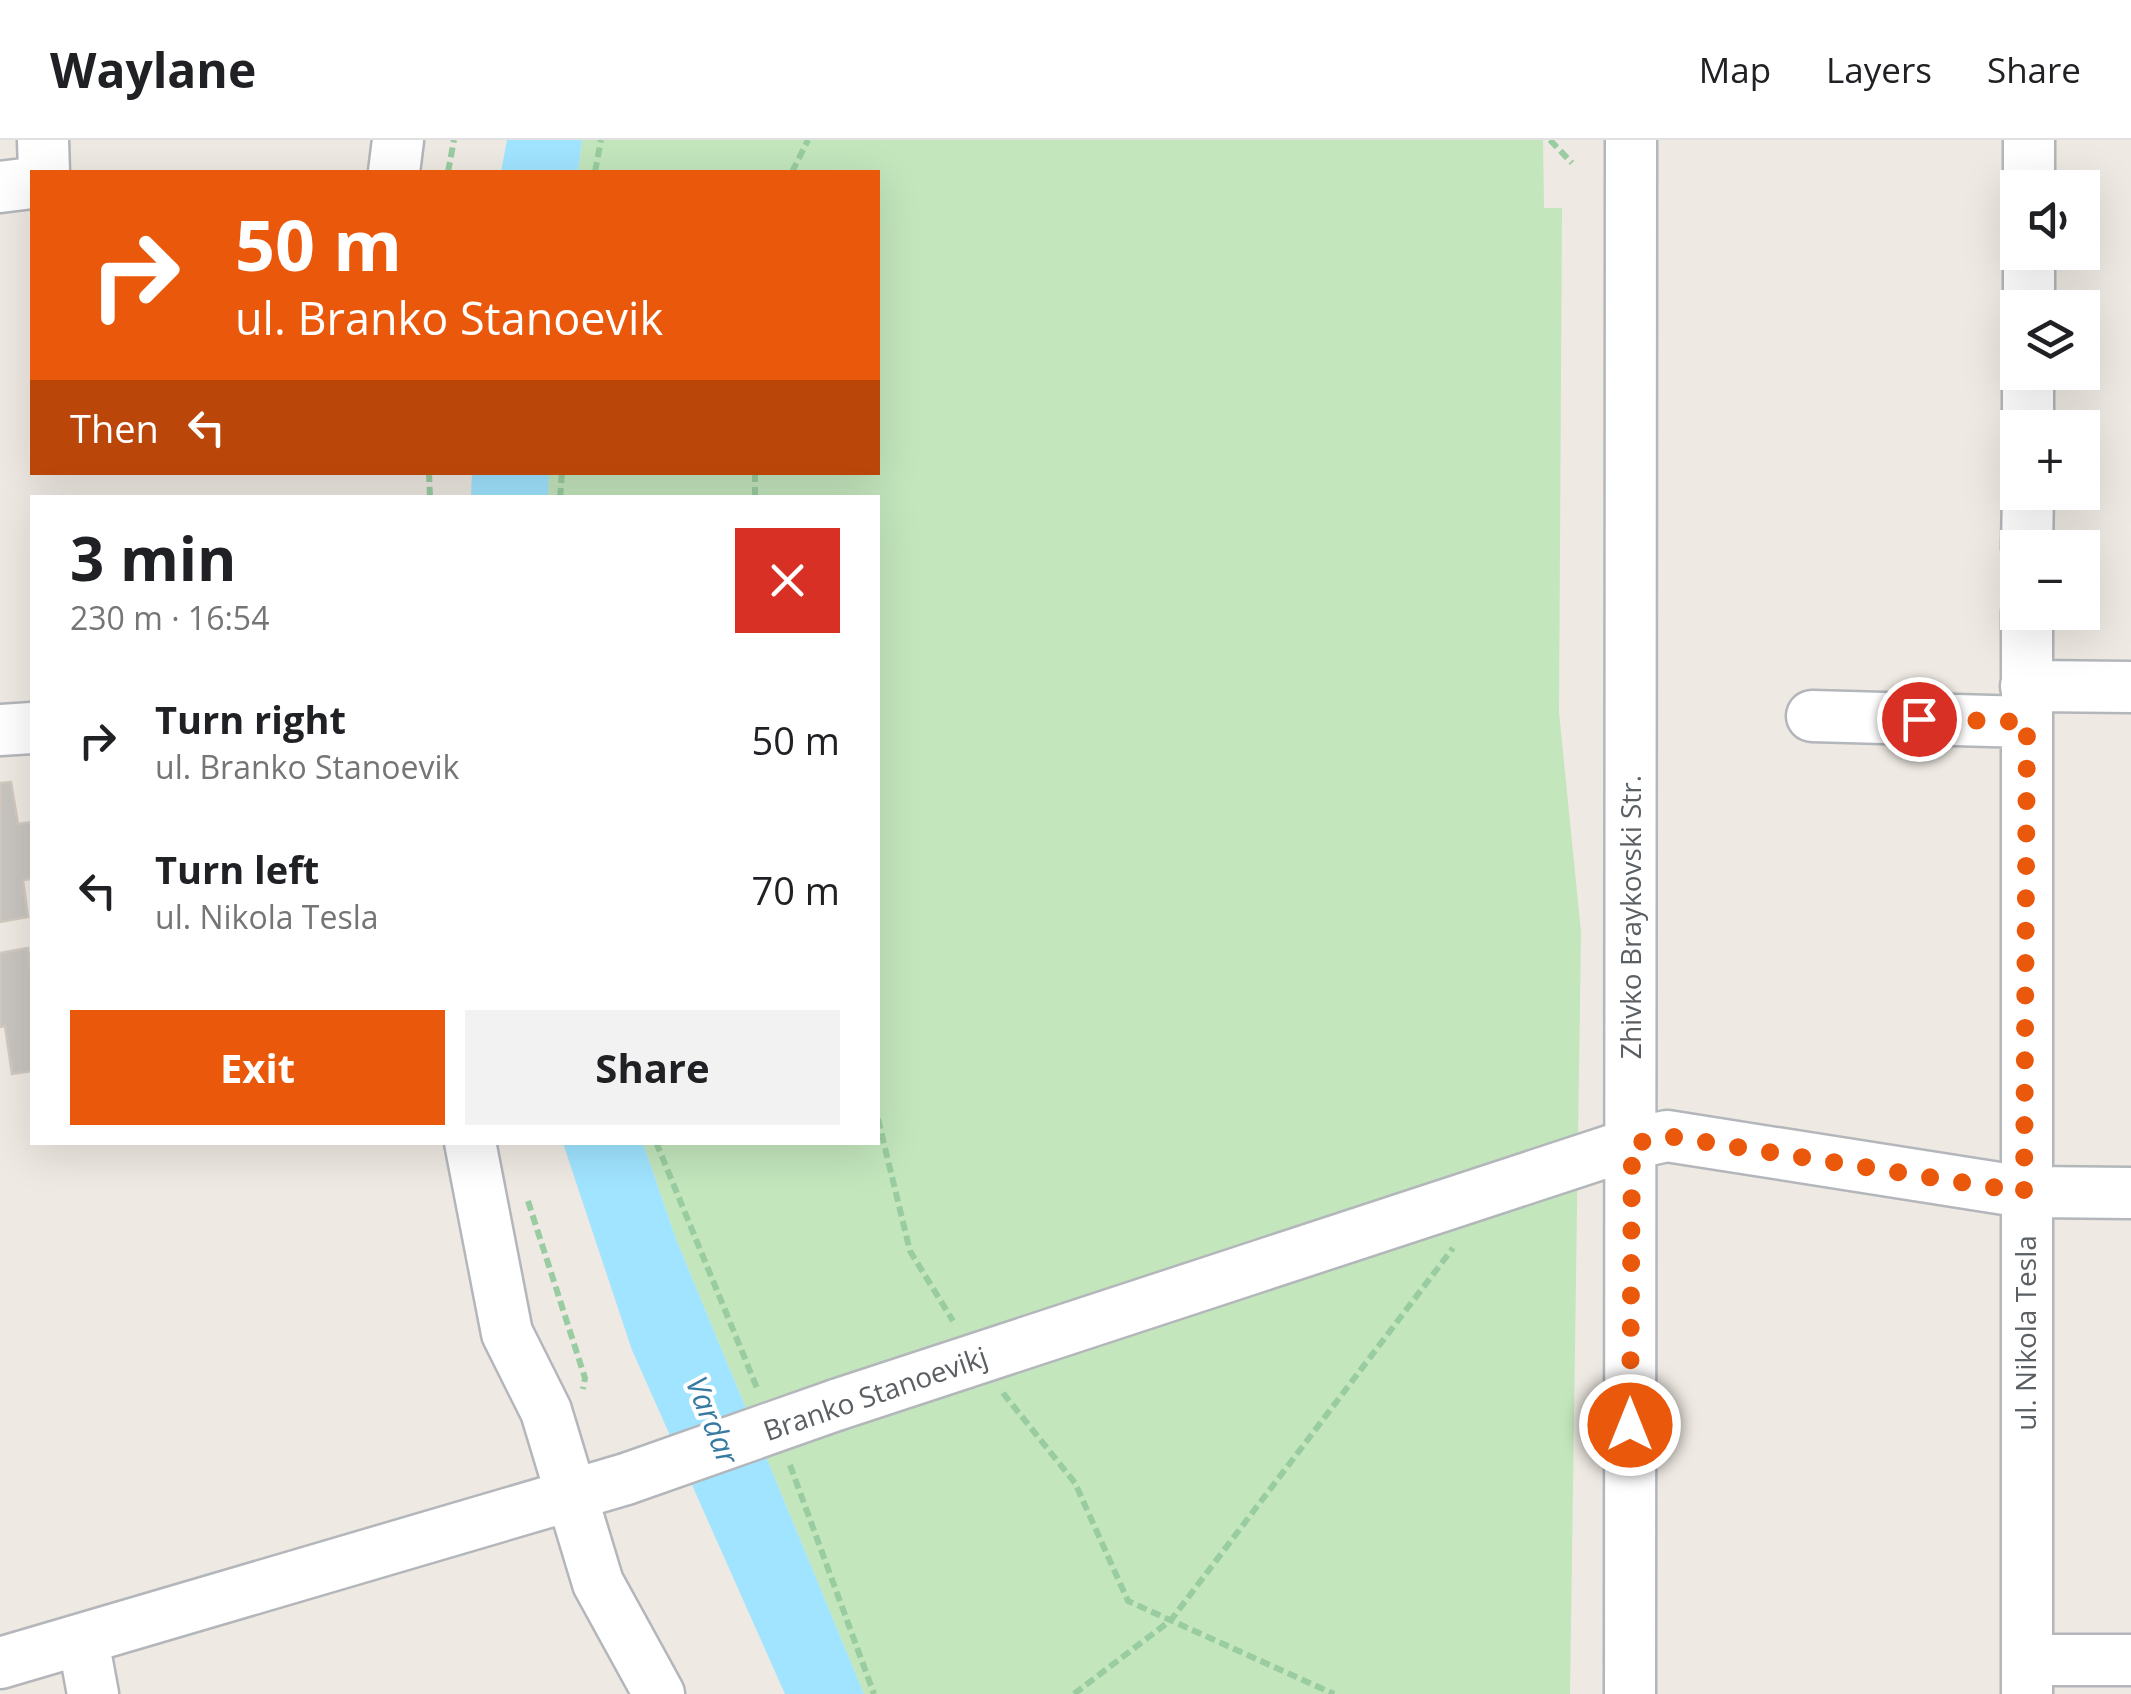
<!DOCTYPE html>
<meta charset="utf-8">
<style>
body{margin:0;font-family:"Open Sans",sans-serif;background:#f2f2f2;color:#202124;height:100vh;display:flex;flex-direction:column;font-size:38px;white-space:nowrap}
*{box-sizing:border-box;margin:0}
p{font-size:32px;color:#757577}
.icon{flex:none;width:55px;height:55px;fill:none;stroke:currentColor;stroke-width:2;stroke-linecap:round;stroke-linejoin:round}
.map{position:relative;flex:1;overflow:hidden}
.drawer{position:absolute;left:30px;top:355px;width:850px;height:650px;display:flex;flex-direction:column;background:#fff;border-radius:0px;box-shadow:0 10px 40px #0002}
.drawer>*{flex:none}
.guide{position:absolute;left:30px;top:30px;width:850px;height:305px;border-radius:0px;box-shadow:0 10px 40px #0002;background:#ea580c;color:#fff;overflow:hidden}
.controls{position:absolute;left:2000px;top:30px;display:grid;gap:20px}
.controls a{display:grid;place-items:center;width:100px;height:100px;border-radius:0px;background:#fff;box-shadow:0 10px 40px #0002;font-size:50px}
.pin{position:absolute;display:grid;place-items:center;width:85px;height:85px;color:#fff;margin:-42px;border:5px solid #fff;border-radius:50%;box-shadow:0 2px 10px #0007}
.me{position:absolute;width:110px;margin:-55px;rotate:0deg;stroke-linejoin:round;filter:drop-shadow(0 0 8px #0008)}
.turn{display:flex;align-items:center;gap:35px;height:210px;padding:0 40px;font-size:45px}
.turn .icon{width:130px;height:130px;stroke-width:2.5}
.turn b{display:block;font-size:70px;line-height:85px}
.then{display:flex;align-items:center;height:95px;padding:0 40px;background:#0003;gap:20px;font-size:38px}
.round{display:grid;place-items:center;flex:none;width:105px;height:105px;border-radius:0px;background:#f2f2f2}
.summary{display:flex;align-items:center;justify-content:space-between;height:170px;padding:0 40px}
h1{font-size:60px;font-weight:700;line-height:75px}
.button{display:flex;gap:20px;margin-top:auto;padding:20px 40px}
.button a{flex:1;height:115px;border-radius:0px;background:#ea580c;color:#fff;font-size:40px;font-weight:700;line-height:115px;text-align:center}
.button a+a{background:#f2f2f2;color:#202124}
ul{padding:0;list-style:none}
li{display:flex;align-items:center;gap:30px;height:150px;padding:0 40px}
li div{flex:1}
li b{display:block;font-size:38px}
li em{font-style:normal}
header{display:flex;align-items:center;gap:60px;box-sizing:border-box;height:140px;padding:0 50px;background:#fff;border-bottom:2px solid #e0e0e0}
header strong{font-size:48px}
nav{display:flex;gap:55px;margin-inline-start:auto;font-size:35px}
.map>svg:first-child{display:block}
</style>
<header>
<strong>Waylane</strong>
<nav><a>Map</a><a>Layers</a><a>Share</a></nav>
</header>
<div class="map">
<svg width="2131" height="1554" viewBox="0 0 2131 1554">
<rect width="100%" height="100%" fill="#eee9e2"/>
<path fill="#c3e6bd" d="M582,0H1543L1544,68H1562L1559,572L1581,792L1570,1554H864L676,1099L643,1003L878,1002V358H548L549,333L878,332V32H578Z"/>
<path fill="#a0e4ff" d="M507,0H582L578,32H501Z
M472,333H549L548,357H471Z
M563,1003H643L676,1099L864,1554H785L632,1210Z"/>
<path fill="#c8c4bf" stroke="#d2cac0" stroke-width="2.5" d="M11,642L18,684L32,682V739L23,740L28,777L0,782V643Z
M28,808L32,841V931L12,934L5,886L0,887V813Z"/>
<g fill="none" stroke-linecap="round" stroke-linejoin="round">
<g stroke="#b3b6ba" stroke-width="55">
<path id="minor" d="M43,0L44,32
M394,32L398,0
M0,47L32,43
M2029,48V0
M2029,168V112
M2028,288V232
M2027,408L2028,352
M2027,472V1554
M2026,546L2131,547
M1812,576L2027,582
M0,590L32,588
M470,1002L507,1193L546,1271L598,1443L659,1554
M836,1265L1631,1004L1667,996L2024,1052L2131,1053
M83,1500L93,1554
M2027,1520H2131
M0,1523L626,1339
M1630,1554L1631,0"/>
</g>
<path stroke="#99cca0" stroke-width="6" stroke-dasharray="10 5" stroke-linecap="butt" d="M1550,0L1572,23
M448,32L454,0
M595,32L601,0
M792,32L808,0
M429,332L430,358
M755,332V358
M560,358L562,332
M878,979L910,1111L953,1181
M656,1002L757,1248
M528,1061L585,1238L583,1249
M1003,1253L1075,1343L1128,1461L1334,1554
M790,1325L874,1554
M1074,1554L1171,1480L1453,1108"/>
<use href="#minor" stroke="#fff" stroke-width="50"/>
<g stroke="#b3b6ba" stroke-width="55" stroke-linecap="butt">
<path id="minor-bridge" d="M626,1339L836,1265"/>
</g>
<use href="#minor-bridge" stroke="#fff" stroke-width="50"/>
</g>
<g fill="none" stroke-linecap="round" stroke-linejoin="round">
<path stroke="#ea580c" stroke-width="18" stroke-dasharray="0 32.4" d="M1630,1285L1632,1004L1667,996L2024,1052L2027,582L1919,579"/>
</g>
<g text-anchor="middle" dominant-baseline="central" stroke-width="8" stroke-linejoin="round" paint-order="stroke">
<g font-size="28" fill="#5a5f63" stroke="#fff">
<text transform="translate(1630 777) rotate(-90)">Zhivko Braykovski Str.</text>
<text transform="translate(2025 1193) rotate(-90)">ul. Nikola Tesla</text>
<text transform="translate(875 1253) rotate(-19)">Branko Stanoevikj</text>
</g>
<g font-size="30" font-style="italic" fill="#377aa1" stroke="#fff">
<text transform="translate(713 1280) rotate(68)">Vardar</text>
</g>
</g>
</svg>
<div class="controls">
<a><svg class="icon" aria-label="sound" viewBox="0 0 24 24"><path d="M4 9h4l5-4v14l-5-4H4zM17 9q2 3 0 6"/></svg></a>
<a><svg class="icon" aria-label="layers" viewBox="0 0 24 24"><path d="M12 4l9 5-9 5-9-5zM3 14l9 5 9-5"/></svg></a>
<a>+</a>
<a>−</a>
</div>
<div class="pin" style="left:1919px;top:579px;background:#d93025"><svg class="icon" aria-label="arrive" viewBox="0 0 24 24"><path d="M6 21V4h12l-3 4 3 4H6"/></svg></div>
<svg class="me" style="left:1630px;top:1285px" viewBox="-20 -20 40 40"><circle r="17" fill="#ea580c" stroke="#fff" stroke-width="3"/><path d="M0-11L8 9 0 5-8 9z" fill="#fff"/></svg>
<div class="guide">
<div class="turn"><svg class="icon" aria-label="right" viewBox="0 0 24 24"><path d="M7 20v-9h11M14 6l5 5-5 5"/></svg><div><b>50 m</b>ul. Branko Stanoevik</div></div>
<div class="then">Then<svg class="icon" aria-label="left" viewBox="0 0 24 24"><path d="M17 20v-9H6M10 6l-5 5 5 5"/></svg></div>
</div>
<section class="drawer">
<div class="summary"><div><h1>3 min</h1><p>230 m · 16:54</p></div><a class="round" style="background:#d93025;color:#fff"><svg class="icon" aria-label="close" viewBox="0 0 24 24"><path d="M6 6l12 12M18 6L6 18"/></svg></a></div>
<ul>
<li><svg class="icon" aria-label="right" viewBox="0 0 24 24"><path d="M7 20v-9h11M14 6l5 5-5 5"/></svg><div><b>Turn right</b><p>ul. Branko Stanoevik</p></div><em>50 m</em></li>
<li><svg class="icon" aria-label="left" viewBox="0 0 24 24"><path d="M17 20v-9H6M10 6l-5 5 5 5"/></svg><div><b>Turn left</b><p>ul. Nikola Tesla</p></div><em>70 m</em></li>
</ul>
<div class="button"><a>Exit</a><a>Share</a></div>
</section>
</div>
